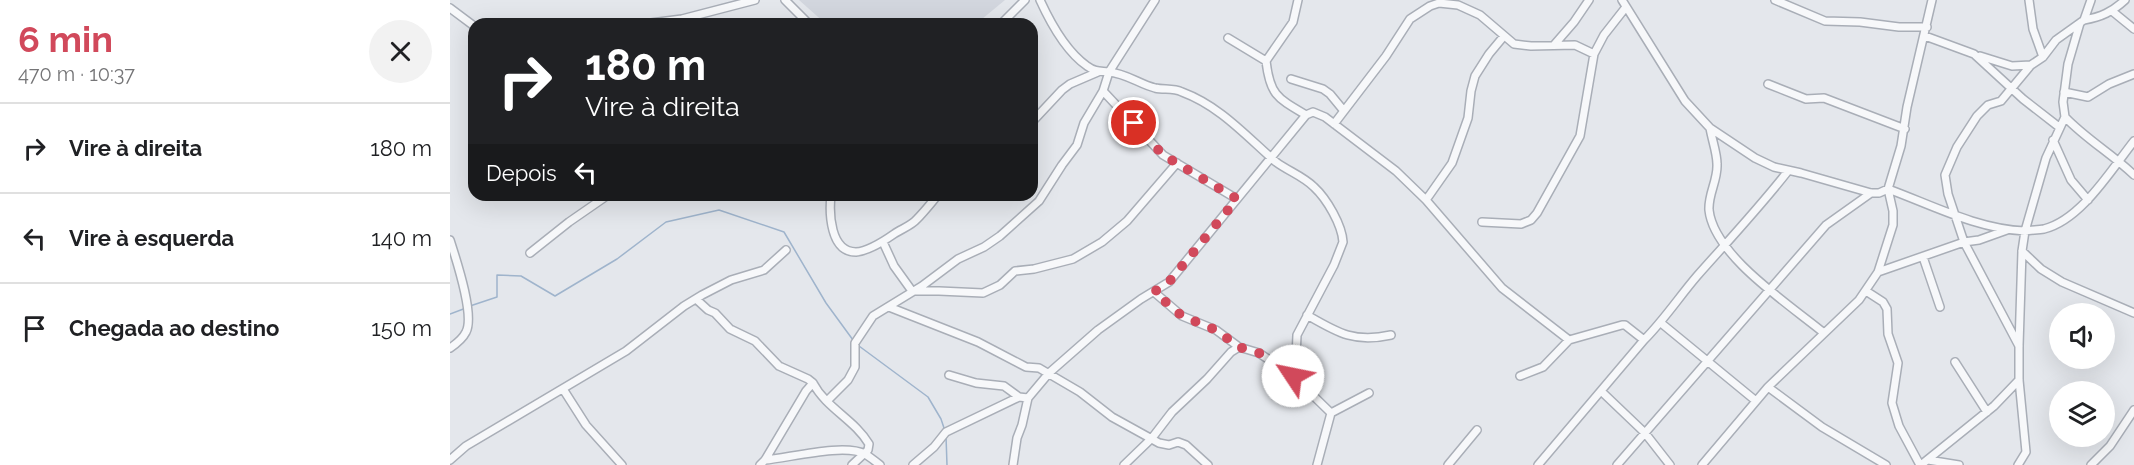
<!DOCTYPE html>
<html lang="pt">
<meta charset="utf-8">
<style>
body{margin:0;font-family:Raleway,sans-serif;background:#f2f2f2;color:#202124;height:100vh;display:flex;flex-direction:column;font-size:22px;white-space:nowrap}
*{box-sizing:border-box;margin:0}
p{font-size:20px;color:#757577}
.icon{flex:none;width:33px;height:33px;fill:none;stroke:currentColor;stroke-width:2;stroke-linecap:round;stroke-linejoin:round}
.map{position:relative;flex:1;overflow:hidden}
.panel{display:flex;flex-direction:column;background:#fff;width:450px}
.panel>*{flex:none}
.hud{position:absolute;left:18px;top:18px;width:570px;height:183px;border-radius:18px;box-shadow:0 6px 24px #0002;background:#202124;color:#fff;overflow:hidden}
.fabs{position:absolute;left:1599px;top:303px;display:grid;gap:12px}
.fabs a{display:grid;place-items:center;width:66px;height:66px;border-radius:50%;background:#fff;box-shadow:0 6px 24px #0002;font-size:30px}
.pin{position:absolute;display:grid;place-items:center;width:51px;height:51px;color:#fff;margin:-26px;border:3px solid #fff;border-radius:50%;box-shadow:0 2px 6px #0007}
.me{position:absolute;width:66px;margin:-33px;rotate:304deg;stroke-linejoin:round;filter:drop-shadow(0 0 4px #0008)}
.turn{display:flex;align-items:center;gap:21px;height:126px;padding:0 18px;font-size:27px}
.turn .icon{width:78px;height:78px;stroke-width:2.5}
.turn b{display:block;font-size:42px;line-height:51px}
.then{display:flex;align-items:center;height:57px;padding:0 18px;background:#0003;gap:12px;font-size:22px}
.round{display:grid;place-items:center;flex:none;width:63px;height:63px;border-radius:32px;background:#f2f2f2}
.headline{display:flex;align-items:center;justify-content:space-between;height:102px;padding:0 18px}
h1{font-size:36px;font-weight:700;line-height:45px;color:#d1495b}
ul{padding:0;list-style:none}
li{display:flex;align-items:center;gap:18px;height:90px;padding:0 18px;border-top:2px solid #e0e0e0}
li div{flex:1}
li b{display:block;font-size:22px}
li em{font-style:normal}
main{display:flex;flex:1;min-height:0}
.map>svg:first-child{display:block}
</style>
<main>
<section class="panel">
<div class="headline"><div><h1>6 min</h1><p>470 m · 10:37</p></div><a class="round"><svg class="icon" aria-label="close" viewBox="0 0 24 24"><path d="M6 6l12 12M18 6L6 18"/></svg></a></div>
<ul>
<li><svg class="icon" aria-label="right" viewBox="0 0 24 24"><path d="M7 20v-9h11M14 6l5 5-5 5"/></svg><div><b>Vire à direita</b></div><em>180 m</em></li>
<li><svg class="icon" aria-label="left" viewBox="0 0 24 24"><path d="M17 20v-9H6M10 6l-5 5 5 5"/></svg><div><b>Vire à esquerda</b></div><em>140 m</em></li>
<li><svg class="icon" aria-label="arrive" viewBox="0 0 24 24"><path d="M6 21V4h12l-3 4 3 4H6"/></svg><div><b>Chegada ao destino</b></div><em>150 m</em></li>
</ul>
</section>
<div class="map">
<svg width="1684" height="465" viewBox="0 0 1684 465">
<rect width="100%" height="100%" fill="#e4e7ec"/>
<path fill="#d2d6de" d="M349,0H555L526,24H376Z"/>
<g fill="none" stroke-linecap="round" stroke-linejoin="round">
<path stroke="#9fb4cc" stroke-width="1.5" d="M20,306L47,297V275L71,276L105,296L167,259L216,222L269,210L334,232L376,303L403,340
M0,314L16,308
M409,346L478,397L491,419L495,431
M496,436L497,465"/>
<g stroke="#a9aeb7" stroke-width="10">
<path id="minor" d="M335,0L359,24
M590,0C600,22 617,52 637,66C645,72 650,71 658,72C676,73 689,84 705,88C714,90 723,88 732,92C770,106 796,136 826,162C838,171 853,176 864,187C877,199 892,225 893,242L884,265L847,335L846,357L852,384
M848,0L843,22L816,61C820,95 827,98 856,115L863,112L875,117L946,171L976,200L1052,288L1119,340L1172,325H1175L1194,340
M1172,0L1235,101L1260,128L1305,158L1324,167L1351,173L1421,193H1429L1438,189C1482,205 1527,229 1575,231L1596,158L1615,117L1613,102L1618,64L1630,23
M1325,0L1375,21L1410,22L1449,27H1477
M1579,0L1583,29L1593,57
M0,8L24,26
M1662,11L1684,29
M1634,20C1651,17 1662,12 1675,0
M193,24L232,19L305,0
M551,24L575,0
M1475,36L1524,54L1573,99L1609,127
M778,38L816,61
M1104,45L1124,22L1139,0
M1530,56L1562,66L1581,65
M841,79L873,89L880,94L894,111
M1318,84L1356,99L1374,98L1455,129
M653,91L713,155L787,199
M1614,92L1638,97L1659,84L1684,74
M1615,117C1636,139 1662,154 1684,175
M582,122L612,90L620,84L648,72
M884,124L936,56L960,19L980,6L989,3L1008,5L1030,15L1064,44L1081,46L1125,45L1144,54L1154,35L1176,7
M1260,128C1262,140 1267,153 1267,164C1268,180 1258,194 1259,210C1264,256 1339,304 1374,333
M1603,140L1621,180L1638,200
M257,195H260
M381,195C379,213 380,252 406,252C419,251 434,241 444,234C451,229 461,226 467,219C474,212 481,203 488,195
M976,200L1002,163L1018,118L1021,91L1025,76L1039,54L1054,36
M1032,222L1071,224L1081,220L1087,213L1130,136L1144,54
M0,240C6,259 25,315 16,332C13,338 6,344 0,348
M433,242L444,266L462,291H489L533,293L550,285L565,271L584,269L623,259L652,242L677,221L727,163
M1572,251L1591,269L1612,282L1684,313
M80,253L119,222L158,195
M1473,257L1490,307
M1428,272L1514,242L1529,240L1557,230
M1416,291L1433,302L1437,309L1438,334L1448,363L1442,403L1449,426L1470,465
M704,292L732,316L766,330L789,347
M246,299L258,310L265,313L280,329L305,341L329,366L358,379L363,383L356,391L315,460L310,465
M439,307L528,342L576,367L589,368L630,392L662,417L709,443L719,445L728,442L736,445L758,465
M857,315C888,333 904,343 941,335
M1211,323L1306,401
M1569,346L1514,242L1498,194L1495,175L1507,147L1527,116L1538,105L1551,101L1581,65L1593,57L1606,40L1634,20L1641,0
M1505,362L1537,412
M499,375L526,383L554,386L569,397L578,398L599,373L648,330L691,299L719,282L856,115
M1070,376L1093,367L1119,340
M363,383C376,408 405,420 419,444L418,450L402,465
M1318,387L1372,427L1436,465
M113,389L136,425L172,465
M1151,391L1195,433L1220,465
M377,401L398,380L405,367V343L423,316L472,286L508,259L534,247L550,236L589,201L612,165L627,145L634,123L653,91L659,72L705,0
M881,413L919,393
M0,460L16,446L176,351L234,306L252,295L281,280L314,270L336,250
M315,460C339,458 394,443 415,454C420,457 425,461 430,465
M1478,460L1509,465
M463,465L484,447L496,432L569,397
M563,465L567,438L572,425L578,398
M674,465L702,438L722,412L757,379L781,352L789,347L809,353L843,376L881,413L867,465
M998,465L1027,430
M1088,465L1194,340C1214,320 1229,297 1247,276C1278,241 1309,208 1338,171
M1167,465L1376,225L1421,193
M1252,465L1318,387L1409,300L1428,272L1443,225V211L1438,189L1451,146L1457,107L1482,0
M1471,465L1544,406L1569,380
M1568,465L1576,452L1569,380V346L1572,251L1575,231C1581,230 1588,230 1594,229C1631,220 1661,170 1684,141
M1641,465L1660,446L1684,410"/>
</g>
<use href="#minor" stroke="#f7f8fa" stroke-width="7"/>
</g>
<g fill="none" stroke-linecap="round" stroke-linejoin="round">
<path stroke="#d1495b" stroke-width="10" stroke-dasharray="0 18" d="M684,123L713,155L787,199L719,282L704,292L732,316L766,330L789,347L809,353L843,376"/>
</g>
</svg>
<div class="fabs">
<a><svg class="icon" aria-label="sound" viewBox="0 0 24 24"><path d="M4 9h4l5-4v14l-5-4H4zM17 9q2 3 0 6"/></svg></a>
<a><svg class="icon" aria-label="layers" viewBox="0 0 24 24"><path d="M12 4l9 5-9 5-9-5zM3 14l9 5 9-5"/></svg></a>
</div>
<div class="pin" style="left:684px;top:123px;background:#d93025"><svg class="icon" aria-label="arrive" viewBox="0 0 24 24"><path d="M6 21V4h12l-3 4 3 4H6"/></svg></div>
<svg class="me" style="left:843px;top:376px" viewBox="-20 -20 40 40"><circle r="19" fill="#fff"/><path d="M0-13L10 11 0 6-10 11z" fill="#d1495b"/></svg>
<div class="hud">
<div class="turn"><svg class="icon" aria-label="right" viewBox="0 0 24 24"><path d="M7 20v-9h11M14 6l5 5-5 5"/></svg><div><b>180 m</b>Vire à direita</div></div>
<div class="then">Depois<svg class="icon" aria-label="left" viewBox="0 0 24 24"><path d="M17 20v-9H6M10 6l-5 5 5 5"/></svg></div>
</div>
</div>
</main>
